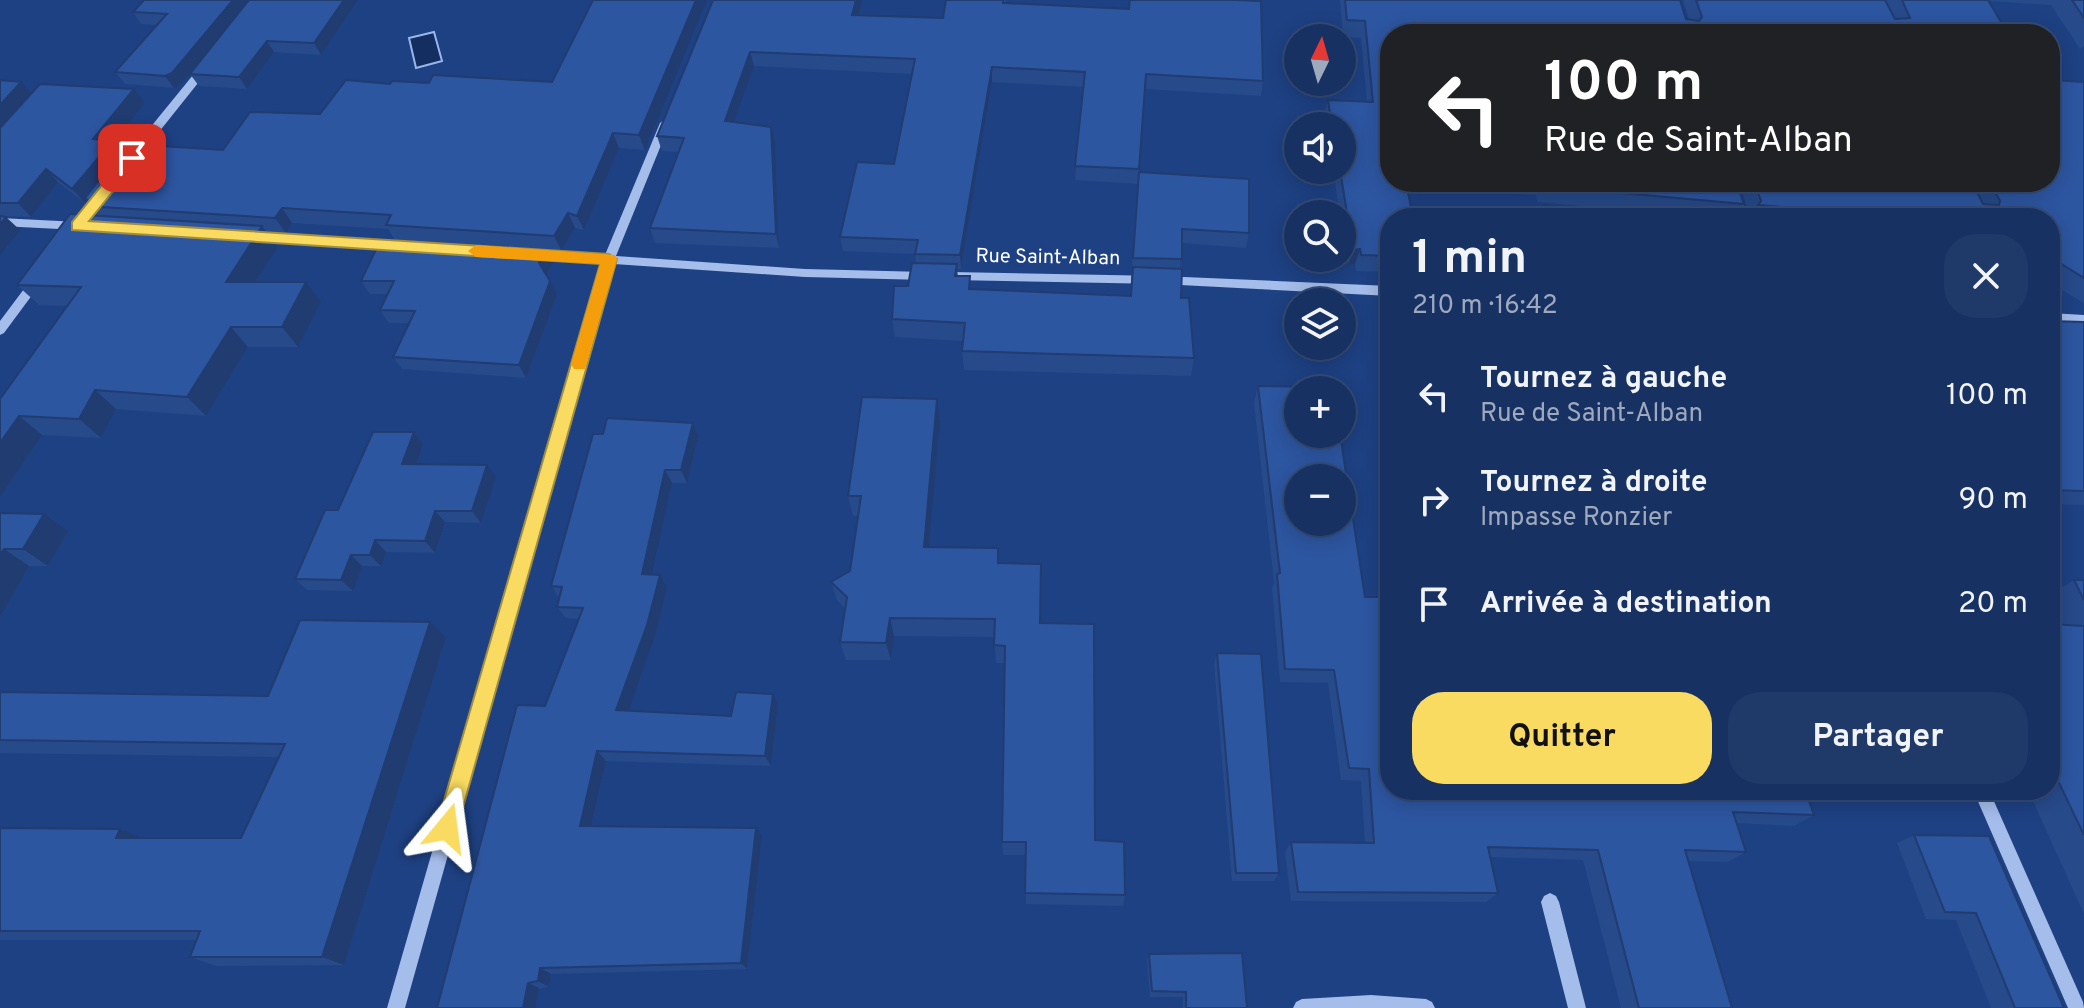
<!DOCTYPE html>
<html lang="fr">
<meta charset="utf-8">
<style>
body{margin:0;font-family:Overpass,sans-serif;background:#1f3968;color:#f1f3f6;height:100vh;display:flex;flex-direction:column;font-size:30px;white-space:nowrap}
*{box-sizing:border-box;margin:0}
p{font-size:26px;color:#9ea9be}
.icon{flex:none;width:44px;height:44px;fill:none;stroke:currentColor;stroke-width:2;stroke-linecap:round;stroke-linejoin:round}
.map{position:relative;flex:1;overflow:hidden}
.panel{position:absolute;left:1380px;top:208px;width:680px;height:592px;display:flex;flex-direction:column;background:#163162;border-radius:32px;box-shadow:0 4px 20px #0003,0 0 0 2px #354c77}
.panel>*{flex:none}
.guide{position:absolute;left:1380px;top:24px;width:680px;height:168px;border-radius:32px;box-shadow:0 4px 20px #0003,0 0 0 2px #354c77;background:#202124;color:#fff;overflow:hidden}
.needle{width:52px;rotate:5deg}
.tools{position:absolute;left:1284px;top:24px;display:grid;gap:16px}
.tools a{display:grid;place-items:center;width:72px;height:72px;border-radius:50%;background:#163162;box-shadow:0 4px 20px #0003,0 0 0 2px #354c77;font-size:40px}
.pin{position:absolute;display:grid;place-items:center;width:68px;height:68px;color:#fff;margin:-34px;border-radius:16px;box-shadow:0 4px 12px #0006}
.me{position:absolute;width:88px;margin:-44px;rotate:16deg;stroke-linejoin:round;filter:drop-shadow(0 0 6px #0008)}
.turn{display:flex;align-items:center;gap:28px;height:168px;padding:0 32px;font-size:36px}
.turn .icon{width:104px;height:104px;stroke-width:2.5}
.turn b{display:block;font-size:56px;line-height:68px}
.round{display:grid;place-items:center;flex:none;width:84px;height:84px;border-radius:32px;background:#1f3968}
.overview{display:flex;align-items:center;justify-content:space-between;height:136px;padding:0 32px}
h1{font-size:48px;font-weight:700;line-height:60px}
.primary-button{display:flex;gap:16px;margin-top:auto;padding:16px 32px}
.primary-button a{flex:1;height:92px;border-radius:32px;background:#f9db62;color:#111;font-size:32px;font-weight:700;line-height:92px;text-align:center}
.primary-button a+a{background:#1f3968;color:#f1f3f6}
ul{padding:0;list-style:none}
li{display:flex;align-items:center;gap:24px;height:104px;padding:0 32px}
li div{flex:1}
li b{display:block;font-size:30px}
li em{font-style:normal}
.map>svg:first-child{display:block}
</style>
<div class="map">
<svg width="2084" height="1008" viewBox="0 0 2084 1008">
<rect width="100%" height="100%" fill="#1e4183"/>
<path fill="#142e62" stroke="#97b7eb" stroke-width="2" d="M434,32L442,61L416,68L409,38Z"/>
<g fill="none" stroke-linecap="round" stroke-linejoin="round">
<path fill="#a4bdea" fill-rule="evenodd" d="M206,63L210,64V68L135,162H127V156L202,64Z
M665,119L670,123L616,256L805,269L926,272L932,276L926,280L805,277L614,264L405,1008H387L602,263L531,258L525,254L531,250L605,255L660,123Z
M1724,182H1736L1747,218H1735Z
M0,218L79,222L85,226L79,230L0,226Z
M252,233L395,242L401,246L395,250L252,241L246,237Z
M951,272L1161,276L1390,286V296L1161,284L951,280L945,276Z
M37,276L43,280L41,283L4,333L0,335V321L33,277Z
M2050,313L2084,315V325L2050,323Z
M1973,790H1989L2083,1002L2084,1008H2068Z
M1550,893L1556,896L1559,902L1586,1008H1568L1541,902L1544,896Z
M1371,995L1426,999L1432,1002L1435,1008H1293L1296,1002L1302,999Z"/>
</g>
<path fill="#274a8a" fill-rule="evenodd" d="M358,0L321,55L274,52L247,89L199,86L190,74L217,40L180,85L174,88L125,84L115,72L157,25L141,24L133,12Z
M593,0L645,150L619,148L584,230L575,228L561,250L395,240L388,229L292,223L286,233L266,231L278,247L256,282L321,302L298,347H248L206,416L116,409L101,438L42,435L0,497V399L67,306L39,305L17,285L94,216L86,206L89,202L87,200L85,203L58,182L31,217L0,216V80L31,93L145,103L112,144L120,154L223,150L320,114L390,84L429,83L552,82Z
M713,0H862L858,15L943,18L946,0H1006L1005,3L1263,81L1261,96L1145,89L1139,172L1249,233L1246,248L1182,243L1180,269L1181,298L1194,358L1191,376L964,370L962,351L963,341L895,337L892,319L908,286L916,263L915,254L843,251L840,237L894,164L912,74L754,66L734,122L775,141L779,248L655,243L650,228L679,152L662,151L657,136ZM992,82L1084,87L1075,180L1138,184L1130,296L971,289L958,276L957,269H961Z
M1340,0H1680L1686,19H1689L1683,0H2084V46L2080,49L2051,5L1989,1L2008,34H1390V182H1736L1744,204L1734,218H1712L1537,202L1536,195L1407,189L1390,218V272L1356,271L1355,264L1348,265L1342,226V214H1340L1333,170H1342V126H1326L1324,116L1328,100L1367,102L1361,38L1343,37Z
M2084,82V303L2050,283V218H1749L1750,217L1739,182H2050Z
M553,264L546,275L557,294L526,378L402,369L393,357L409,323H389L380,310L388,294H370L361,281Z
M2050,321L2084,322V505L2050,504Z
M1258,386L1390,790L1814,815L1794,826L1737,823L1746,852L1728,862L1688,861L1732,1008H1621L1583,860L1490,857L1498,893L1486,902L1291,901L1285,852L1291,842L1365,843L1361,781L1341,780L1328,683L1280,682L1272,589L1274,582L1254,403Z
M1390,386V411L1386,395Z
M940,421L928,547L998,548L999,563L1040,623L1095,840L1125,895L1123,906L1026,904V855H1003L1002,842L1005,663H996L994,637L894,636L891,660H846L840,642L845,609L837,600L831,582L850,571L858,516H853L848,496Z
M414,432L423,444L416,464L496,477L481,523L445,522L435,553L386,552L381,566H362L353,591L307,590L295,579L338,510Z
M698,436L687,483H672L651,574L660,575L667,587L655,636L628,711L731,716L778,704L771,766L606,761L591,826L762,836L747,969L551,974L549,987L437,1008L545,706L579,619L566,618L557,607L559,598L551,586Z
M0,513L68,531L48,566H29L0,617Z
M2074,580H2084V914L2028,790H2050V624L2061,625L2050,602V595Z
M446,637L344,965L216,966L190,957L197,940H0V828L141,838H241L279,757L0,753V692L268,696Z
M1217,653L1279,873L1274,881H1232L1214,664Z
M1914,835L2064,1008H1991L1956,920L1926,919L1897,843Z
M1149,954L1247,1008H1183V997H1150L1147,960Z"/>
<path fill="#203c71" d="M233,0H251L180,85L174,88L165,76Z
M344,0H358L321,55L314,43Z
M696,0H707L645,150L639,135Z
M856,0H862L855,30L852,15Z
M267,41L274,52L247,89L239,77Z
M750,52L754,66L729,136L725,121Z
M992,67V82L961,269L960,255Z
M21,82L34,96L0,133V105Z
M134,89L145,103L112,144L120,154L121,158L85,203L72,189L93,139Z
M771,127L775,141L779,248L776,234Z
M613,133L619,148L584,230L577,216Z
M46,169L58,182L31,217L18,203Z
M282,208L292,223L286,233L275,218Z
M568,213L575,228L561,250L554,236Z
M6,217L20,230L0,255V225Z
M262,226L278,247L243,302L226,282Z
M1360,249L1355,264L1348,265L1353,250Z
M546,251L553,264L545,276L539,263Z
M550,281L557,294L526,378L519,365Z
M306,282L321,302L298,347L282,327Z
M231,327L248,347L206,416L187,397Z
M95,390L116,409L101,438L79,419Z
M937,399L940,421L927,566L924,547Z
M19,416L42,435L0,497V443Z
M693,423L698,436L687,483L681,470Z
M414,432L423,444L412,476L402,464Z
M487,465L496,477L481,523L472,511Z
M665,470L672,483L649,586L642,574Z
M435,511L445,522L435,553L425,541Z
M44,514L68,531L48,566L23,549Z
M375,540L386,552L381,566L370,555Z
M4,549L29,566L0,617V555Z
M351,555L362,566L353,591L341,580Z
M660,575L667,587L655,636L625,720L616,710Z
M890,618L894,636L891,660L886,643Z
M430,622L446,637L344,965L322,957Z
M773,694L778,704L771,766L765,756Z
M597,751L606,761L589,834L580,826Z
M756,828L762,836L747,969L741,963Z
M120,829L146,840L116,838Z
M540,968L551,974L549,987L538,981Z
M528,983L539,988L535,1008H523Z"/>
<path fill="#2d56a1" stroke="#203c71" stroke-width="2" fill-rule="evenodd" d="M144,0H233L172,73L165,76L115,72L167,14L133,12Z
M249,0H344L314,43L267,41L239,77L190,74Z
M593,0H696L639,135L613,133L577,216L568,213L554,236L386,225L391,215L282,208L275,218L86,206L89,201L85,198L128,144L223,150L250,112L320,114L346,80L390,84L392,81L429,83L433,75L552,82Z
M713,0H856L852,15L943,18L946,0H1003V3L1129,9L1130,0H1235L1261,1L1263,81L1146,74L1139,169L1075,166L1085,72L992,67L960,255L915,254L918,240L840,237L857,162L894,164L915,59L750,52L725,121L771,127L776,234L650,228L684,138L657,136Z
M1345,0H1680L1686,19L1699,21L1702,17L1696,0H1885L1895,19L1910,18L1902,0H1988L2008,34H1472L1429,31V34H1390V182H1406L1413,218H1390V256L1361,255L1360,249L1353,250L1340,170H1342V126H1332L1328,100L1373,102L1365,21L1347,20Z
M2072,0H2084V18Z
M0,80L21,82L0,105Z
M2050,80L2084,82V278L2050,257V218H1785L1782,207L1758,205L1761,201L1754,182H1972L1983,204L1999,205L2000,201L1990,182H2050Z
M40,84L134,89L93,139L109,141L106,144H110L72,189L46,169L18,203H0V128Z
M1139,172L1249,179V233L1182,229V259L1133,258Z
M1544,182H1736L1744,204L1545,186Z
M70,214L262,226L226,282H306L282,327H231L187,397L95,390L79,419L19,416L0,443V399L81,287L17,285Z
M0,216L6,217L0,225Z
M380,241L546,251L539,263L550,281L519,365L393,357L415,311L380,310L394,281H361Z
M912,263L957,264L955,276H970L969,289L1131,296L1133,267L1182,269L1181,298H1189L1194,358L962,351L965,323L892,319L894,286H908Z
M2050,321L2084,322V491L2050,490Z
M1258,386L1332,387L1333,390H1298V434H1340L1365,597H1390V790H1805L1814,815L1733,812L1746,852L1685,850L1732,1008H1639L1598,850L1488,847L1498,893L1298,892L1291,842L1374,843L1369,769L1349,768L1334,670L1285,669L1277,574L1280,573ZM1298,478H1342V522H1298Z
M862,397L937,399L924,547L998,548V563L1041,564L1040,623L1094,624L1095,840L1124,842L1125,895L1025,893L1026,842H1002L1005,646L994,645L995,619L890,618L886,643L840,642L847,597L831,582L850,571L861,496H848Z
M607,418L693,423L681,470H665L642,574L660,575L647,625L616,710L731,716L736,692L773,694L765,756L597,751L580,826L756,828L741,963L540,968L538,981L528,983L523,1008H437L517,705L545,706L583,608L557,607L562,587L551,586L593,434H603Z
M373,432H414L402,464L487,465L472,511H435L425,541L375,540L370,555H351L341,580L295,579L325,510H338Z
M0,513L44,514L23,549H4L0,555Z
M2074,580H2084V600Z
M300,620L430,622L322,957H190L200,931H0V828L120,829L116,838H241L285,744L0,740V692L268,696Z
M2050,624L2084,626V835L2050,764Z
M1217,653L1261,654L1279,873H1236Z
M1914,835L1989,836L2064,1008H2015L1976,913L1945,912Z
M1242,953L1247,1008H1186V992L1152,991L1149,954Z"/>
<path fill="#f9db62" stroke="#a28e40" stroke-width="2" d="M132,153L137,155V162L89,221L609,254L617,259L455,836L447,839L440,836L436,828L600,264L72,230V222L126,155Z"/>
<path fill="#f59e0b" d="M476,245L615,255L617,259L585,369H574L571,364L600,264L476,257L468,251Z"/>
<g text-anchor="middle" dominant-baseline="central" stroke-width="8" stroke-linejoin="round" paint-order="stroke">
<g font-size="20" fill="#fff" stroke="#1e4183">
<text transform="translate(1048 258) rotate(1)">Rue Saint-Alban</text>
</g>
</g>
</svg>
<div class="tools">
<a><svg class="needle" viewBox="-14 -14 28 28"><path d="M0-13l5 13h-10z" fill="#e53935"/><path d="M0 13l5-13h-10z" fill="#9ea9be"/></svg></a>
<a><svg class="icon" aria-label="sound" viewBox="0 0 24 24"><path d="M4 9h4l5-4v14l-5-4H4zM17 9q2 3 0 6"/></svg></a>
<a><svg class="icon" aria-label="search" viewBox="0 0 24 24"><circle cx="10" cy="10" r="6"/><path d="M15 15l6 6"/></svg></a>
<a><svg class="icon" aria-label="layers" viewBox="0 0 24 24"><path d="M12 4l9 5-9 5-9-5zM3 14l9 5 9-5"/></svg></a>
<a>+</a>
<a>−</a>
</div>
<div class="pin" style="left:132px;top:158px;background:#d93025"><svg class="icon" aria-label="arrive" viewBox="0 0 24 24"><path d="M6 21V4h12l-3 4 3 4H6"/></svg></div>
<svg class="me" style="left:447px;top:828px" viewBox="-20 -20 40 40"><path d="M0-17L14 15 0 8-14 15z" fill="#f9db62" stroke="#fff" stroke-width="4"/></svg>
<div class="guide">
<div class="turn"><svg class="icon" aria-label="left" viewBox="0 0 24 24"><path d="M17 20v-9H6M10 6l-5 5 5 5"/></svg><div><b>100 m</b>Rue de Saint-Alban</div></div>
</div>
<section class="panel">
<div class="overview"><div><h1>1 min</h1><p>210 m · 16:42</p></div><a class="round"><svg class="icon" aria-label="close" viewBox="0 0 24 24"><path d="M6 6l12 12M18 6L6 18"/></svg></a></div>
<ul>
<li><svg class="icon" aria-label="left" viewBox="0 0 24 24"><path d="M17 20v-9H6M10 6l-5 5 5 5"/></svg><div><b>Tournez à gauche</b><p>Rue de Saint-Alban</p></div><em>100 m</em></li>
<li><svg class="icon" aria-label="right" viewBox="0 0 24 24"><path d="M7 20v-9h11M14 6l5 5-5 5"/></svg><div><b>Tournez à droite</b><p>Impasse Ronzier</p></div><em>90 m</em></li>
<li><svg class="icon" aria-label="arrive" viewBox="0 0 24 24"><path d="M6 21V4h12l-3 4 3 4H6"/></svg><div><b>Arrivée à destination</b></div><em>20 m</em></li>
</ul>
<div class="primary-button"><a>Quitter</a><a>Partager</a></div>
</section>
</div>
